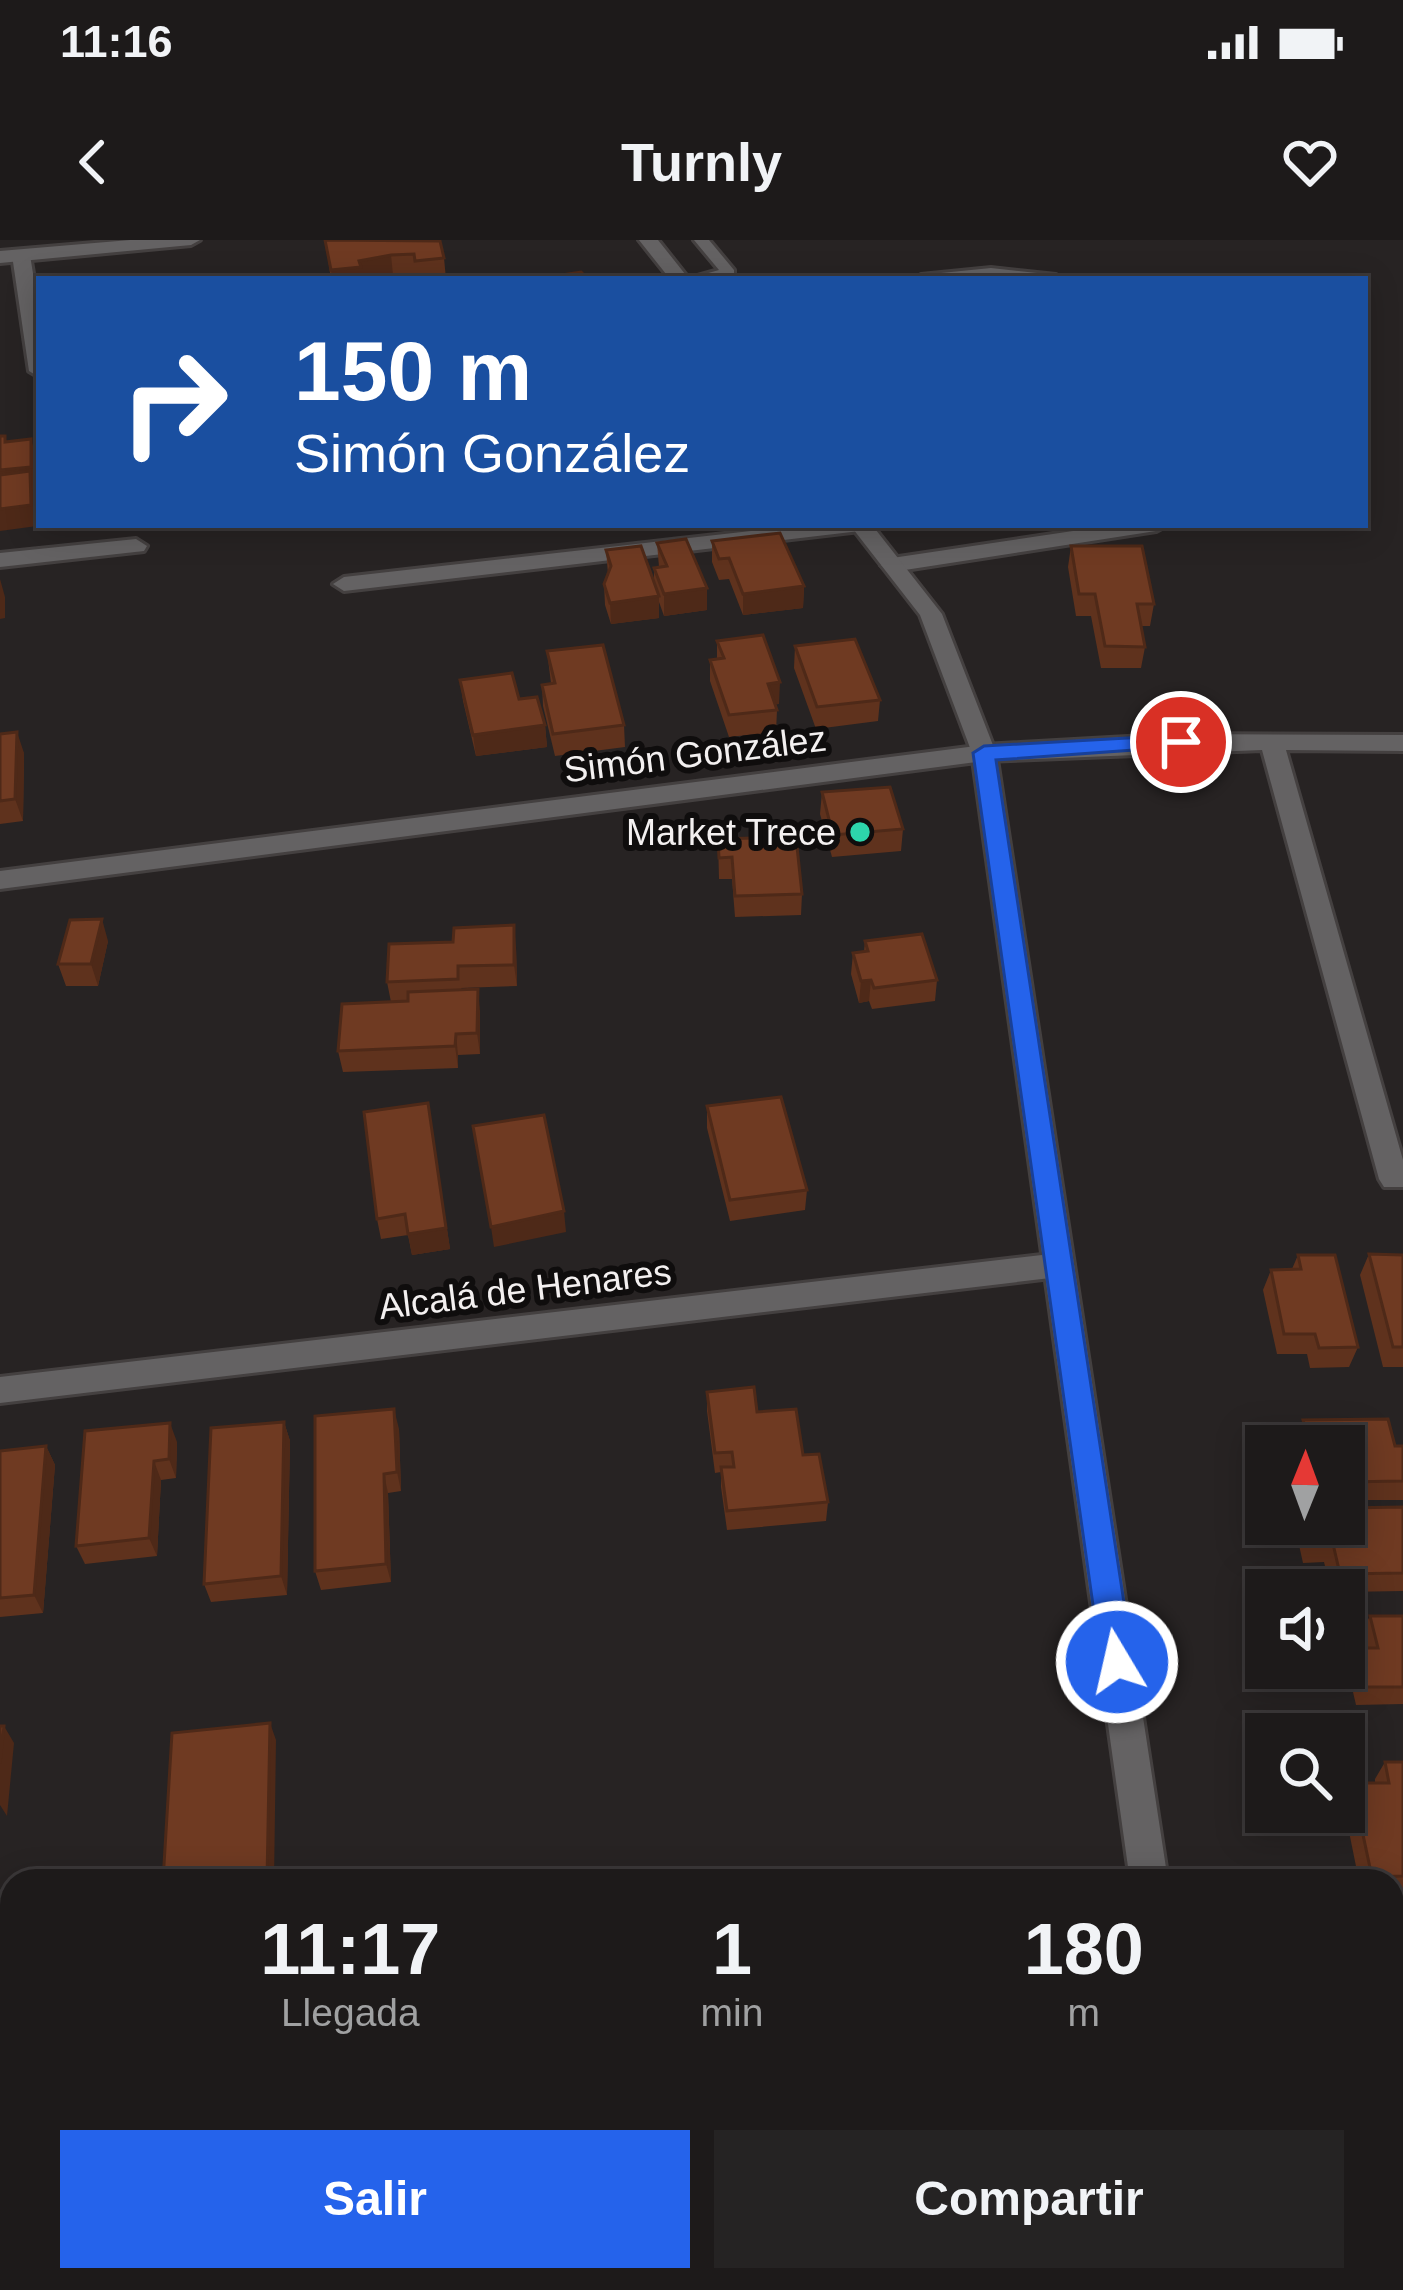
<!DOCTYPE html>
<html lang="es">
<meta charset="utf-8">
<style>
body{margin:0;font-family:Helvetica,sans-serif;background:#252323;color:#f1f3f6;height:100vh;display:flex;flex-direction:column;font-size:45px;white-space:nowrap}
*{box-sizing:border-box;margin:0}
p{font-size:39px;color:#a0a1a2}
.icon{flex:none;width:66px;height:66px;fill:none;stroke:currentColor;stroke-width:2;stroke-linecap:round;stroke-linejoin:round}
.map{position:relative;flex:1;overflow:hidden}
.panel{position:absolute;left:0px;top:1629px;width:1404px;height:423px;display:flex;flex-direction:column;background:#1d1a1a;border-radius:36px 36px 0 0;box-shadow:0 6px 30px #0003,0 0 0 3px #3b3839}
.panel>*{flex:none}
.banner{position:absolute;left:36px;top:36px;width:1332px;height:252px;border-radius:0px;box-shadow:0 6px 30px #0003,0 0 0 3px #3b3839;background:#1a4fa0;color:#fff;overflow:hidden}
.needle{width:78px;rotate:1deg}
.tools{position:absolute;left:1245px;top:1185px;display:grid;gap:24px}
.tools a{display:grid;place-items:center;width:120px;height:120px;border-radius:0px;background:#1d1a1a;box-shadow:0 6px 30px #0003,0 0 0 3px #3b3839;font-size:60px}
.pin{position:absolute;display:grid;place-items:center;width:102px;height:102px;color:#fff;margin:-51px;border:6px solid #fff;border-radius:50%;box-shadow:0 3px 12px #0007}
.me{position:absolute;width:132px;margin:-66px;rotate:351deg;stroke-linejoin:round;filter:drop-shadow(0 0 9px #0008)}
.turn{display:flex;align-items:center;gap:42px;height:252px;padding:0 60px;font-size:54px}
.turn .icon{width:156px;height:156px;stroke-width:2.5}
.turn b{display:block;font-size:84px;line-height:102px}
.eta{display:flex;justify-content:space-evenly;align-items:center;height:204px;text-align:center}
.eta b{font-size:72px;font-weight:700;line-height:84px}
.action{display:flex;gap:24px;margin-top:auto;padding:24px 60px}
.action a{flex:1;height:138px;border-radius:0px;background:#2563eb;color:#fff;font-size:48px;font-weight:700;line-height:138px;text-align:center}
.action a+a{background:#252323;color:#f1f3f6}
.status{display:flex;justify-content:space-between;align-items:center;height:84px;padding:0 60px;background:#1d1a1a;direction:ltr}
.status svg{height:33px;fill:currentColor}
header{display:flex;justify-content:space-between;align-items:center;height:156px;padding:0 60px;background:#1d1a1a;font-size:54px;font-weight:700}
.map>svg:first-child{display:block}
</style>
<div class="status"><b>11:16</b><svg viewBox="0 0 49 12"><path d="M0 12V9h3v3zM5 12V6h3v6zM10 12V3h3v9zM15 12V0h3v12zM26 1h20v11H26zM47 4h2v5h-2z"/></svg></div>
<header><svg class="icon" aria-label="back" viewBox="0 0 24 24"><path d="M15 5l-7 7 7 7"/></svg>Turnly<svg class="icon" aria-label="heart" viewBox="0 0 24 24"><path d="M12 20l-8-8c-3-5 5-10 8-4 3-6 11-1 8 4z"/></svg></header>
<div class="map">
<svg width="1403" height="2050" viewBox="0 0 1403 2050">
<rect width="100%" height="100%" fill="#272323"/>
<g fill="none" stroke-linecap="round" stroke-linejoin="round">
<g stroke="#444040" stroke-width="6">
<path id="service" d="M694,0H709L734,30V36L687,39L719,30Z
M991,28L1056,35L1063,39H914L921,35Z"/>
</g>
<g stroke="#444040" stroke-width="6">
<path id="minor" d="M21,10L30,15L39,70V137L29,131L12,15Z
M804,285H871L860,291L344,351L333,344L344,337Z
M1113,285H1167L1156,291L892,332L881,325L892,318Z
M136,299L147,306L144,311L0,327V313Z
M1181,494L1403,495V511L1286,510L1403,920V947H1384L1379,939L1262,510L984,521L0,649V631L984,505Z
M1059,1013L1070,1017L1074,1025L1070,1033L1059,1037L0,1163V1137Z
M1392,1720H1403V1758H1392Z
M12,1826V1866L0,1867V1827Z"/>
</g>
<g stroke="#444040" stroke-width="6">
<path id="tertiary" d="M130,0H200L191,5L0,23V11Z
M639,0H658L689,39H670Z
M850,285H872L942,374L996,513L1168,1641H1130L972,513L920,375Z
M1186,2040H1228L1230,2050H1188Z"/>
</g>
<use href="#service" fill="#646263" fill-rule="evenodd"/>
<use href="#minor" fill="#646263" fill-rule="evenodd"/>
<use href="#tertiary" fill="#646263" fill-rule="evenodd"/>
</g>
<path fill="#5f321d" d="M325,0L432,2L444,18L446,39H417L416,34L393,35L374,39H331Z
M712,301L804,346L803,368L743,375L729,339L719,340L712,322Z
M657,303L707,370L664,376L659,362V378L611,384L605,365L604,344L608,334L606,310L654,343V328L659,327Z
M1071,306L1154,364L1150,386H1141L1145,407L1141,428H1101L1091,376H1076L1068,327Z
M717,401L779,464H775L777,470L776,492L729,497L710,441V420L717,419Z
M795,406L880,460L878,481L816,489L794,428Z
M547,411L624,485L625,507L555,516L543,466L542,445L551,443Z
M460,440L519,459L545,485L547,507L476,516L463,461Z
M0,494L24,513L23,581L0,584Z
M822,552L903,589L901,611L832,617L820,574Z
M718,599L802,654L801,675L735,677L732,639H719Z
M108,701L98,746H66L58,724Z
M865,701L937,740L935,761L872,769L869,761L859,763L851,734L853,713L864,711Z
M516,707L517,746L461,748L480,771V814L458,815V828L343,832L338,811L391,762L387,742Z
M428,863L450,1009L412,1015L408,995L381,999L377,979Z
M707,866L807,950L805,970L730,981L707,888Z
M1369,1014L1403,1015V1127H1383L1360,1035Z
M1298,1015L1358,1107L1349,1127L1310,1128L1307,1114H1277L1263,1050L1271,1030L1292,1029Z
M707,1152L757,1172L803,1215L828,1262L826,1281L727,1290L721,1247V1232L715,1233L707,1171Z
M1303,1180L1395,1206H1403V1260H1344V1206H1296L1295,1200Z
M284,1182L290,1201L287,1355L211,1362L204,1344Z
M399,1189L401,1251L388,1253L391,1342L321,1350L315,1331Z
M85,1191L177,1202L176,1238L161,1240L157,1316L85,1324L76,1306Z
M46,1206L55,1225L43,1373L0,1377V1211Z
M1403,1267V1351L1344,1352V1350H1331L1324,1322L1303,1323L1295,1287L1296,1284H1344Z
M1370,1376H1403V1464L1356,1465L1347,1426L1356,1408H1364L1360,1394Z
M1385,1522H1403V1671L1398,1652H1392V1641H1359L1344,1567V1557L1352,1543H1375V1539Z
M1403,1810V1858L1395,1819Z"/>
<path fill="#4e2918" d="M391,15L393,35L374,39H332L331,30L359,21Z
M31,199L37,220V248L35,249L37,286L0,291V230Z
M0,339L5,357V378L0,379Z
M804,346L803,368L743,375V354Z
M707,348V370L664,376V354Z
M659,356V378L611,384L610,363Z
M780,442L779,464L767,466L768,444Z
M545,485L547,507L476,516L473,495Z
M17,492L24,513L23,581L15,559Z
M102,679L108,701L98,746L91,724Z
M514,685L516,707L517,746L514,725Z
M871,740L869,761L859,763L861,741Z
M478,749L480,771V814L477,793Z
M456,794L458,815V828L455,806Z
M428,863L450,1009L412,1015L408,994Z
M564,971L566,992L494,1007L491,987Z
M394,1169L399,1189L401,1251L397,1232Z
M284,1182L290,1201L287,1355L281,1336Z
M170,1183L177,1202L176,1238L169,1219Z
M46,1206L55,1225L43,1373L34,1355Z
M154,1221L161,1240L157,1316L149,1298Z
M384,1234L388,1253L391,1342L386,1324Z
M270,1483L276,1500L274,1641H267Z
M4,1486L14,1503L7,1576L0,1565V1523Z
M152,2040H162V2050H152Z
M265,2040H273V2050H266Z"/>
<path fill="#6f3a22" stroke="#4e2918" stroke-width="3" d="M325,0L440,1L444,18L415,21L414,14L391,15L359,21L361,27L331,30Z
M581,32L588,39H556L555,36Z
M0,196H5V202L31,199V227L0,230Z
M30,231L31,265L0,269V235Z
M780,293L804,346L743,354L729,318L719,319L712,301Z
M686,299L707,348L664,354L654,328L667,326L657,303Z
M641,306L659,356L610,363L604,344L611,326L606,310Z
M1071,306H1142L1154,364H1137L1145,407L1105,406L1095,354H1079Z
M763,395L780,442L768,444L777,470L729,475L710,420L724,418L717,401Z
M855,399L880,460L817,467L795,406Z
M603,405L624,485L553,494L542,445L555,443L547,411Z
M512,433L519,459L537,457L545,485L473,495L460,440Z
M17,492L15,559L0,561V494Z
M890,547L903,589L833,595L822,552Z
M796,597L802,654L735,656L732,617L719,618L718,599Z
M102,679L91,724H58L70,680Z
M514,685V725L458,726V739L387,742L389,704L453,702L454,688Z
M922,694L937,740L874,748L871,740L861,741L853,713L868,711L865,701Z
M478,749L477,793L456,794L455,806L338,811L342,764L408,761V752Z
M781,857L807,950L730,960L707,866Z
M428,863L446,988L408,994L405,974L377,979L364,872Z
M544,875L564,971L491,987L473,886Z
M1369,1014L1403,1015V1107H1393Z
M1298,1015H1335L1358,1107L1319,1108L1315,1094H1284L1271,1030L1301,1029Z
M754,1147L757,1172L796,1169L803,1215L819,1214L828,1262L727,1271L721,1227H734L732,1212L715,1213L707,1152Z
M394,1169L397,1232L384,1234L386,1324L315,1331V1176Z
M1388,1179L1395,1206H1403V1241L1344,1242V1206H1310L1303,1180Z
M284,1182L281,1336L204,1344L211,1188Z
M170,1183L169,1219L154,1221L149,1298L76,1306L85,1191Z
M46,1206L34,1355L0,1358V1211Z
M1403,1267V1333L1340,1334L1333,1304H1312L1307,1284H1344V1268Z
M1370,1376H1403V1447H1366L1356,1408H1378Z
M270,1483L267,1641H163L172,1493Z
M0,1486H4L0,1523Z
M1385,1522H1403V1636L1372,1637L1352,1543H1389Z
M23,2040H152V2050H23Z
M166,2040H265L266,2050H166Z
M476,2040H578V2050H477Z
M619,2040H701V2050H620Z
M766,2040H851L852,2050H767Z"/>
<path fill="#2563eb" stroke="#184099" stroke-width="3" d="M1181,495L1189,497V506L996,520L1133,1422L1128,1432L1117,1437L1106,1432L1101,1422L973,513L984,506Z"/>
<circle fill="#2dd5ab" stroke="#0f0d0d" stroke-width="4.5" cx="860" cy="592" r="12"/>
<g text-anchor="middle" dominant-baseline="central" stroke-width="12" stroke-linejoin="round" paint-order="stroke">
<g font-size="36" fill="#f3f0f0" stroke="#0f0d0d">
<text transform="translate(695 514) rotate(-7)">Simón González</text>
<text transform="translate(525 1049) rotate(-7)">Alcalá de Henares</text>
</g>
<g font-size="36" fill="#f3f0f0" stroke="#0f0d0d" text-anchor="end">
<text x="836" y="592">Market Trece</text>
</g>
</g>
</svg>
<div class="tools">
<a><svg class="needle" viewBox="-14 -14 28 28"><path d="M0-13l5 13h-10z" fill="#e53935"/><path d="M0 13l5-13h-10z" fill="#a0a1a2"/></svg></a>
<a><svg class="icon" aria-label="sound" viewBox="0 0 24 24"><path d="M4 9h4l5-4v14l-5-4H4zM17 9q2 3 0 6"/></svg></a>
<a><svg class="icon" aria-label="search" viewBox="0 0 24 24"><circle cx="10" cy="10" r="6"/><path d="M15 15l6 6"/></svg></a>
</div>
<div class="pin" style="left:1181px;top:502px;background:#d93025"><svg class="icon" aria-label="arrive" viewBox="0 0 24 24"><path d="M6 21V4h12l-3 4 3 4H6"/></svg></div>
<svg class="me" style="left:1117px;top:1422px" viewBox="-20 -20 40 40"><circle r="17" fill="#2563eb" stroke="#fff" stroke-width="3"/><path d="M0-11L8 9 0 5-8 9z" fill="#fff"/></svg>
<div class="banner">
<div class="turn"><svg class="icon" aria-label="right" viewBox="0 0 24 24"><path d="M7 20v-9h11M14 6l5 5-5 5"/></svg><div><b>150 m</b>Simón González</div></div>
</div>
<section class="panel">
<div class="eta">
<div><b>11:17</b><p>Llegada</p></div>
<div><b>1</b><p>min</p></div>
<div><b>180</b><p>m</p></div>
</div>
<div class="action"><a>Salir</a><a>Compartir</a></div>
</section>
</div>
